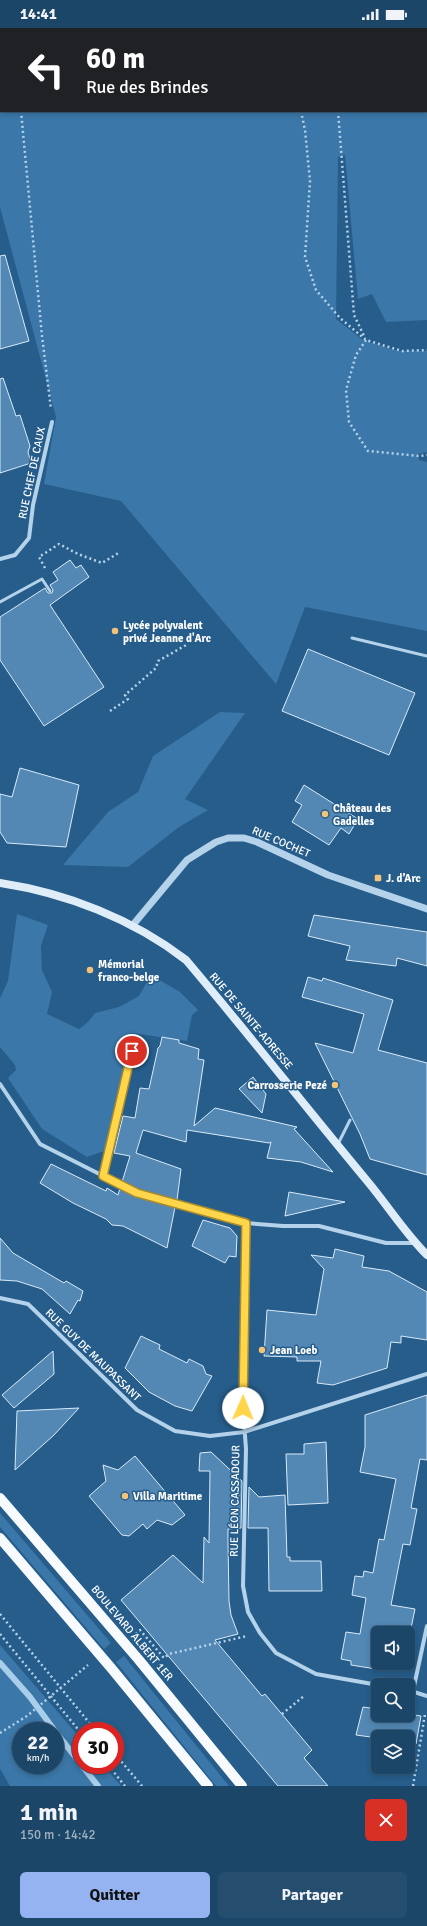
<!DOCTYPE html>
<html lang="fr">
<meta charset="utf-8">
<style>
body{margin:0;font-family:Signika,sans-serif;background:#254d6e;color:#f1f3f6;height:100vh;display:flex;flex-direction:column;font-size:15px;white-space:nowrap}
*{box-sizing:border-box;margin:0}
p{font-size:13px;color:#a0b1c0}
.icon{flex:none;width:22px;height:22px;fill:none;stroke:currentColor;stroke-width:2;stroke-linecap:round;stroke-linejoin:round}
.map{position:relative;height:1758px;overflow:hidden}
.sheet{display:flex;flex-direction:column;background:#1c4668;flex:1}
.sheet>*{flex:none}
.top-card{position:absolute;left:0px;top:0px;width:427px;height:84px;box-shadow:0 2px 6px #0003,0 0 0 1px #3a5e7c;background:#202124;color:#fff;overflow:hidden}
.controls{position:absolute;left:371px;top:1598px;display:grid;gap:8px}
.controls a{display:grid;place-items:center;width:44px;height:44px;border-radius:6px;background:#1c4668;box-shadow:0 2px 6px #0003,0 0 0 1px #3a5e7c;font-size:20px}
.speed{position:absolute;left:12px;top:1694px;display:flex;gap:8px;font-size:20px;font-weight:700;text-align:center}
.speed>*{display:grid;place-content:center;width:52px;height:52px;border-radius:50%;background:#1c4668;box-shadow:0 2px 6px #0003,0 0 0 1px #3a5e7c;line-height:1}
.speed small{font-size:10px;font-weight:400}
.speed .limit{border:6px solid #d22;background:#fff;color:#111}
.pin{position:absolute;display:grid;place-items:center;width:34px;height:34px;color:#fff;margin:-17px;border:2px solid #fff;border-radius:50%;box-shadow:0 1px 4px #0007}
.me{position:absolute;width:44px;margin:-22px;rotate:1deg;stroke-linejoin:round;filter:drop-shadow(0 0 3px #0008)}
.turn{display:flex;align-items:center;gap:14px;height:84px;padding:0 20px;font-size:18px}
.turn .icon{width:52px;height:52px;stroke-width:2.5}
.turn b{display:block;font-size:28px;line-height:34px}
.round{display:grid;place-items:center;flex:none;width:42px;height:42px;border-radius:6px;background:#254d6e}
.headline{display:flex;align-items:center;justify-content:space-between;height:68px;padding:0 20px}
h1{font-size:24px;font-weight:800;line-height:30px}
.cta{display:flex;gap:8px;margin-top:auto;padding:8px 20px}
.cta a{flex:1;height:46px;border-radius:6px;background:#95b2f1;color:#111;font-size:16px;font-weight:800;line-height:46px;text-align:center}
.cta a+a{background:#254d6e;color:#f1f3f6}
.status{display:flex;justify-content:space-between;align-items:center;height:28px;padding:0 20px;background:#1c4668;direction:ltr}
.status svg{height:11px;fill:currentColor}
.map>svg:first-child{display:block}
</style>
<div class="status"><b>14:41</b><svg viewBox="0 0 49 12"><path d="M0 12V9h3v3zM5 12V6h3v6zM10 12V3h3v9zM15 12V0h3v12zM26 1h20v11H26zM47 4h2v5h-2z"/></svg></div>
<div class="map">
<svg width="427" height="1758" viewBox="0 0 427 1758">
<rect width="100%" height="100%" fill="#265d8b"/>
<path fill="#3b77a8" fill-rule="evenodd" d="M0,0H427V292L386,294L372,266L358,271L345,127L338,129L336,291L363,312L398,323H427V424L418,426L419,432L427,434V603L305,579L276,656L121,473L44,456L56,389L0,179ZM1,1H426V83H1Z
M220,684L245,685L185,771L208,782L179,799L128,839L63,837L108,784L138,764L153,728Z
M17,886L48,897L41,918L42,942L52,964L47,986L79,1001L88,994L95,985L119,979L139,968L151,947L180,964L198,982L192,987L187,1013L132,1005L104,1123L87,1129L42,1101L8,1050L16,1042L15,1037L0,1019V970L8,953Z
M0,1485L111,1615L104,1621L0,1499Z
M0,1617L81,1711V1737H103L121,1758H10L0,1741ZM21,1703H55V1737H21Z
M124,1628L229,1758H216L116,1634Z"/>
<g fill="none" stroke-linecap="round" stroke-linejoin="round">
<path stroke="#a9ceea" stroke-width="6" d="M0,1635L30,1669L55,1703
M55,1703L98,1758"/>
</g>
<path fill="#5388b4" stroke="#d9eaf8" d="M5,227L29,313L0,321V228Z
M3,350L16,388L20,387L30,418L28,424L31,435L0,445V351Z
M70,532L76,540L81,537L89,549L50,577L104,659L44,698L0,632V589L45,560L48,565H52L53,562L50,557L58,552L53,544Z
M308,621L415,665L389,727L282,683Z
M20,740L79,757L66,819L7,815L0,804V766L12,769Z
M304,757L358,791L349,806L341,800L329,817L292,794L302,777L295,773Z
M314,887L427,904V938L397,930L396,938L346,932L350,918L308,908Z
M308,949L322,953L323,950L393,972L378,1022L427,1035V1147L370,1131L360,1106L315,1015L353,1025L364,986L302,969Z
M162,1009L179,1012V1015L199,1021L198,1031L204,1032L194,1098L215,1080L297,1099L294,1101L333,1144L301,1134L267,1130L271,1114L269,1115L187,1102L186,1114L143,1102L136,1125L181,1141L177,1172L138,1162L122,1154L130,1128L114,1125L123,1088L135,1090L140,1060L149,1061L158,1020L160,1018Z
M253,1049L266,1066L262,1085L239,1061Z
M51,1136L106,1163L107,1160L118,1167L120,1160L136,1168L175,1179L167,1220L123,1198L112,1197L106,1191L73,1175L40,1155Z
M289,1164L345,1174L285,1188Z
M203,1192L230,1200L237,1208L236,1229L229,1228L225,1235L192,1218Z
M0,1210L13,1225L64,1255L66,1253L83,1263L80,1273L78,1272L70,1286L42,1261L17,1253L0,1252Z
M335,1221L364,1228L362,1239L389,1243L427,1264V1312L401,1308V1315L391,1314L387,1340L333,1357L317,1355L321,1333H297V1329L264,1328L267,1282L316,1287L324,1241L311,1227L333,1230Z
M141,1308L160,1317L159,1321L187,1335L189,1331L203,1338L206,1346L212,1348L192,1383L175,1378L149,1364L125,1340Z
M53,1323L54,1346L14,1380L2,1367Z
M427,1367V1432L420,1431L411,1480L417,1481L410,1517L403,1516L391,1577L415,1581L410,1605L378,1599L376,1641L351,1637V1633L341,1631L346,1604L360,1606L366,1570L352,1567L355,1548L363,1549L364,1543L373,1545L379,1511L384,1512L396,1451L360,1444L365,1419V1387Z
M79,1380L54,1407L15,1442L17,1383Z
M326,1414L328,1475L288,1477L286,1426H304V1416Z
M211,1424L242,1453L241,1500L228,1501V1515L229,1573L231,1587L238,1606L215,1612L262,1668L265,1666L312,1722L304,1730L328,1758H278L121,1572L173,1527L203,1555L204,1509L209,1515L210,1443H199L200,1425Z
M135,1428L185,1487L172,1497L157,1492L147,1501L143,1496L129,1508L122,1507L89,1468L106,1453L103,1437L118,1442Z
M249,1459L259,1469L285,1467L287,1529H290V1533H321L322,1563H269L268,1500H248Z
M363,1679L378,1681V1687L408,1686L421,1688L416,1716L408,1715V1709L378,1710L356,1707Z"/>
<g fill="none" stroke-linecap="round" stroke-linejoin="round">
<path stroke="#b4d2ea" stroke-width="2.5" stroke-dasharray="2 3" stroke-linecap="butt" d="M13,0V1
M294,0V1
M332,0V1
M425,1V0
M426,50L427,53
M21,83L42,308L51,381
M301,83L305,102L310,153L305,229L316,262L340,290L366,312L402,323L427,322
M338,83L354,287L365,310
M366,312L356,327L346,362L349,394L368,423L419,428L427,427
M45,540L39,529L59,516L78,526L102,535L120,524
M110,683L128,671L125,667L156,640L158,633L188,616
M0,1586L96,1703
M0,1606L81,1705
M136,1606L140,1602L164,1630L169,1626L247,1608
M282,1686L304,1668
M0,1705L27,1688L88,1637
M115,1726L142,1758
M108,1737L125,1758
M413,1758L425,1686"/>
<path stroke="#b4d2ea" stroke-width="3" d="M0,574L42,551L50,563
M352,610L427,628
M338,1116L350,1092
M103,1149L132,1023"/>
<path stroke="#b4d2ea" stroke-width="4" d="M0,531L15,527L29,510L33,477L52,394
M0,1056L40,1116L137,1165L246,1195L283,1198H319L386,1215H414
M246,1195L243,1380L246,1421L243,1558L248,1584L260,1605L276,1625L316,1646L378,1657
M0,1270L28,1276L137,1382L175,1403L210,1408L244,1404L427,1346
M408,1662L427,1668
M413,1663L427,1598"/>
<path stroke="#b4d2ea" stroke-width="7" d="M132,898L187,832L216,814L228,810H244L257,814L328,847L427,881"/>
<path stroke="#dfedf8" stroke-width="8" d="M0,855C66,865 133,891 186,932C248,1005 307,1081 368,1154C388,1178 405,1205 427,1227"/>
<path stroke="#f8fbfe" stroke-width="10" d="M0,1470L139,1632L242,1758
M0,1510L112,1641L208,1758"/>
</g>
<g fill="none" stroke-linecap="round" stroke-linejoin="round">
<g stroke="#a68a30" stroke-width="10">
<path id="route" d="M132,1023L103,1148L137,1165L246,1195L243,1380"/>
</g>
<use href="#route" stroke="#ffd54a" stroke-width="7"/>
</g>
<g fill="#f3c379" stroke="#265d8b" stroke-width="1.5">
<circle cx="115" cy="603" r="4"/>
<circle cx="325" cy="786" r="4"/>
<rect x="374" y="846" width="8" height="8" rx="2"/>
<circle cx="90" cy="942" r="4"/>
<circle cx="335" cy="1057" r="4"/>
<circle cx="262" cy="1322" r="4"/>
<circle cx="125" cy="1468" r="4"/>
</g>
<g text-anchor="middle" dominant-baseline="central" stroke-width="3" stroke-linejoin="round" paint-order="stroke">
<g font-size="11" fill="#fff" stroke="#265d8b">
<text transform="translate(32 445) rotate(-78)">RUE CHEF DE CAUX</text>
<text transform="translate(281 814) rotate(23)">RUE COCHET</text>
<text transform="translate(251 993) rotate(50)">RUE DE SAINTE-ADRESSE</text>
<text transform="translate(93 1327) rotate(44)">RUE GUY DE MAUPASSANT</text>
<text transform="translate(235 1473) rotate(-89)">RUE LÉON CASSADOUR</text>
<text transform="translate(132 1605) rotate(50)">BOULEVARD ALBERT 1ER</text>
</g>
<g font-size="11" font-weight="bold" fill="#fff" stroke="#265d8b" text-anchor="start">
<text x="123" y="597">Lycée polyvalent<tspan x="123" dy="13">privé Jeanne d'Arc</tspan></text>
<text x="333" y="780">Château des<tspan x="333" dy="13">Gadelles</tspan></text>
<text x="386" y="850">J. d’Arc</text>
<text x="98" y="936">Mémorial<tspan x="98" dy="13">franco-belge</tspan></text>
<text x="327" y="1057" text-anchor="end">Carrosserie Pezé</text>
<text x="270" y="1322">Jean Loeb</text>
<text x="133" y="1468">Villa Maritime</text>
</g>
</g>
</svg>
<div class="controls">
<a><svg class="icon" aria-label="sound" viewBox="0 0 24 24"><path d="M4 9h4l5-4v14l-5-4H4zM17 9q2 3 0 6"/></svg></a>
<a><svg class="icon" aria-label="search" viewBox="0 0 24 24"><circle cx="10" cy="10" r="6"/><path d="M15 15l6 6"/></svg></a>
<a><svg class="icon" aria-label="layers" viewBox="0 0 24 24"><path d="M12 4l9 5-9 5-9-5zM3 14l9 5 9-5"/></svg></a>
</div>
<div class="speed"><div>22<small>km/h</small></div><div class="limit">30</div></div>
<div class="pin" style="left:132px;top:1023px;background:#d93025"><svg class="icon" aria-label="arrive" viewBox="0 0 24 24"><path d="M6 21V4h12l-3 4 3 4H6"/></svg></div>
<svg class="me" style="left:243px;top:1380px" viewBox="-20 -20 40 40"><circle r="19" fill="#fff"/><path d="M0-13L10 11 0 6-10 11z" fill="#ffd54a"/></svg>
<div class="top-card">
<div class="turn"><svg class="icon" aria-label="left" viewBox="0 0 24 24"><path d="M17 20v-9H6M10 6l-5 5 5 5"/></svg><div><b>60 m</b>Rue des Brindes</div></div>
</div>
</div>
<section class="sheet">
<div class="headline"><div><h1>1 min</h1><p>150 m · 14:42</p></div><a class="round" style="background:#d93025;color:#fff"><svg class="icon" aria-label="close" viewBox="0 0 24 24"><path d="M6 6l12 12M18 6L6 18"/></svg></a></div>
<div class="cta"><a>Quitter</a><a>Partager</a></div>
</section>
